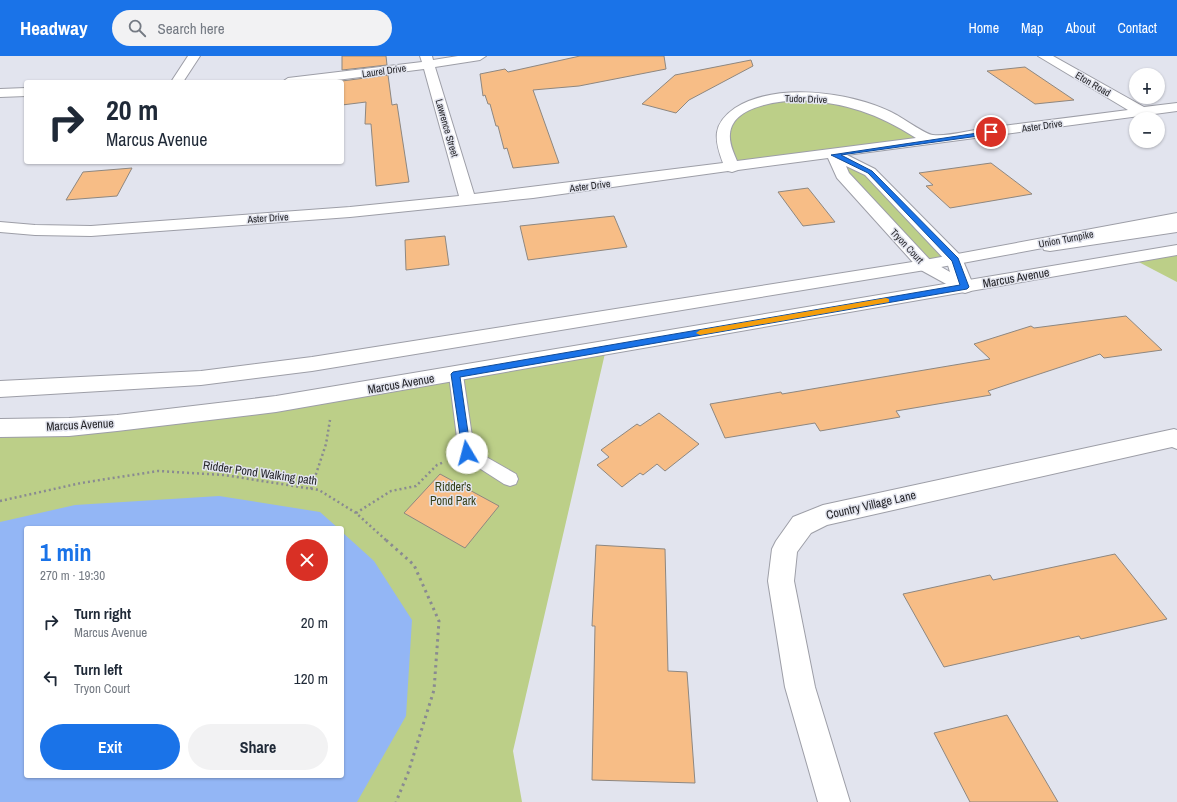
<!DOCTYPE html>
<meta charset="utf-8">
<style>
body{margin:0;font-family:"Archivo Narrow",sans-serif;background:#f2f2f3;color:#1f2937;height:100vh;display:flex;flex-direction:column;font-size:15px;white-space:nowrap}
*{box-sizing:border-box;margin:0}
p{font-size:13px;color:#747a83}
.icon{flex:none;width:22px;height:22px;fill:none;stroke:currentColor;stroke-width:2;stroke-linecap:round;stroke-linejoin:round}
.map{position:relative;flex:1;overflow:hidden}
.sheet{position:absolute;left:24px;top:470px;width:320px;height:252px;display:flex;flex-direction:column;background:#fff;border-radius:4px;box-shadow:0 1px 3px #0004}
.sheet>*{flex:none}
.top-card{position:absolute;left:24px;top:24px;width:320px;height:84px;border-radius:4px;box-shadow:0 1px 3px #0004;background:#fff;color:#1f2937;overflow:hidden}
.fabs{position:absolute;left:1129px;top:12px;display:grid;gap:8px}
.fabs a{display:grid;place-items:center;width:36px;height:36px;border-radius:50%;background:#fff;box-shadow:0 1px 3px #0004;font-size:20px}
.pin{position:absolute;display:grid;place-items:center;width:34px;height:34px;color:#fff;margin:-17px;border:2px solid #fff;border-radius:50%;box-shadow:0 1px 4px #0007}
.me{position:absolute;width:44px;margin:-22px;rotate:352deg;stroke-linejoin:round;filter:drop-shadow(0 0 3px #0008)}
.turn{display:flex;align-items:center;gap:14px;height:84px;padding:0 16px;font-size:18px}
.turn .icon{width:52px;height:52px;stroke-width:2.5}
.turn b{display:block;font-size:28px;line-height:34px}
.round{display:grid;place-items:center;flex:none;width:42px;height:42px;border-radius:21px;background:#f2f2f3}
.headline{display:flex;align-items:center;justify-content:space-between;height:68px;padding:0 16px}
h1{font-size:24px;font-weight:700;line-height:30px;color:#1a73e8}
.action{display:flex;gap:8px;margin-top:auto;padding:8px 16px}
.action a{flex:1;height:46px;border-radius:24px;background:#1a73e8;color:#fff;font-size:16px;font-weight:700;line-height:46px;text-align:center}
.action a+a{background:#f2f2f3;color:#1f2937}
ul{padding:0;list-style:none}
li{display:flex;align-items:center;gap:12px;height:56px;padding:0 16px}
li div{flex:1}
li b{display:block;font-size:15px}
li em{font-style:normal}
header{display:flex;align-items:center;gap:24px;box-sizing:border-box;height:56px;padding:0 20px;background:#1a73e8;color:#fff}
header strong{font-size:19px}
nav{display:flex;gap:22px;margin-inline-start:auto;font-size:14px}
.search{width:280px;height:36px;background:#f2f2f3;display:flex;align-items:center;gap:10px;box-sizing:border-box;padding:0 14px;border-radius:22px;color:#747a83;font-size:15px}
.map>svg:first-child{display:block}
</style>
<header>
<strong>Headway</strong>
<div class="search"><svg class="icon" aria-label="search" viewBox="0 0 24 24"><circle cx="10" cy="10" r="6"/><path d="M15 15l6 6"/></svg>Search here</div>
<nav><a>Home</a><a>Map</a><a>About</a><a>Contact</a></nav>
</header>
<div class="map">
<svg width="1177" height="746" viewBox="0 0 1177 746">
<rect width="100%" height="100%" fill="#e2e4ee"/>
<path fill="#bccf88" fill-rule="evenodd" d="M778,43L852,47L931,85L835,98L870,116L955,204L925,209L842,119L834,99L732,112L723,75L739,55Z
M1177,194V226L1131,202Z
M606,293L513,695L522,746H0V372L69,371ZM26,472H342V720H26Z"/>
<path fill="#93b6f5" d="M219,440L320,456L338,472H26V720H342V476L374,505L412,564L406,660L357,746H0V466L75,449Z"/>
<path fill="#f7bd86" stroke="#8e8780" d="M342,0H386L387,9L342,14Z
M580,0H664L666,13L579,30L533,34L559,107L513,112L507,92L504,93L498,70H496L490,48H488L485,39L483,40L480,18L505,13L508,16Z
M751,4L753,10L689,44L676,57L642,48L675,19Z
M1025,11L1074,44L1035,48L987,15Z
M388,19L392,49L397,48L409,126L376,130L371,68H365L366,46L342,49V25Z
M991,107L1032,138L950,152L926,130L933,129L919,117Z
M132,112L117,140L66,144L83,116Z
M808,132L835,166L803,170L778,136Z
M614,160L627,191L528,204L520,170Z
M445,180L449,209L406,214L405,184Z
M1126,260L1162,294L1104,302L1100,298L988,335L991,339L896,355L900,361L820,375L815,367L725,382L710,348L781,336L782,338L990,303L974,288L1031,270L1034,272Z
M659,357L699,388L665,415L657,408L643,419L640,417L622,431L597,409L609,401L601,394L637,368L640,370Z
M440,418L499,450L465,492L404,457Z
M596,489L665,493L668,615L687,616L695,727L592,724L595,570H592Z
M1115,498L1167,563L1081,583L1079,580L944,611L903,538L990,519L993,524Z
M1007,659L1058,746H970L934,677Z"/>
<g fill="none" stroke-linecap="round" stroke-linejoin="round">
<g stroke="#9d9ea7" stroke-width="2">
<path id="lane" d="M456,314L461,315L463,319L474,394L516,418L518,423L516,428L510,430L504,428L462,401L459,397L449,319L451,315Z"/>
</g>
<g stroke="#9d9ea7" stroke-width="2">
<path id="street" d="M188,0H200L183,26H171Z
M420,0H432L433,4L458,0H486L480,4L435,11L474,138L723,107C714,83 712,68 735,52C776,26 849,36 891,56C900,60 926,79 933,79C946,81 972,74 987,72C1034,66 1081,60 1128,54L1038,0H1053L1144,51L1177,47V55L847,99L875,113L961,200L974,231L971,235L965,237L959,235L919,213L837,122L828,102L738,114L732,116L728,115L533,142L350,161L91,180L35,179L0,176V166L35,169L91,170L350,151L459,140L424,13L321,26H282L288,22L422,6ZM800,44C846,47 877,57 916,82L737,105C734,97 729,88 730,78C732,50 778,45 800,44ZM846,110L865,119L947,206L950,216L931,205L849,117Z
M26,32V40L0,41V33Z
M1174,373L1177,374V393L1172,391L827,469L811,477L797,496L794,525L815,631L850,746H818L785,631L768,525L772,493L776,485L793,461L823,449Z"/>
</g>
<g stroke="#9d9ea7" stroke-width="2">
<path id="secondary" d="M1177,166V176L1050,195L1044,194L1042,190L1044,186L1050,185Z"/>
</g>
<g stroke="#9d9ea7" stroke-width="2">
<path id="primary" d="M1177,157V167L925,214L312,315L201,329L0,341V325L201,315L312,301L925,204Z
M1177,189V199L276,356L117,375L69,380L0,381V363L69,362L117,359L276,340Z"/>
</g>
<path stroke="#898a91" stroke-width="2.5" stroke-dasharray="2 3" stroke-linecap="butt" d="M311,433L326,388L330,364
M0,445L81,427L158,415L224,419L319,434L356,457L387,485
M356,457L391,435L416,430L437,409L444,406"/>
<path stroke="#898a91" stroke-width="3" stroke-dasharray="2.5 4" stroke-linecap="butt" d="M386,484L414,509L439,565L434,634L408,717L396,746"/>
<use href="#lane" fill="#fff" fill-rule="evenodd"/>
<use href="#street" fill="#fff" fill-rule="evenodd"/>
<use href="#secondary" fill="#fff" fill-rule="evenodd"/>
<use href="#primary" fill="#fff" fill-rule="evenodd"/>
</g>
<path fill="#1a73e8" stroke="#114b97" d="M991,75L993,78L841,99L872,115L958,202L969,231L967,233L460,321L471,397L467,401L463,400L451,318L453,316L960,229L952,205L868,117L831,99Z"/>
<path fill="#f59e0b" d="M886,242L889,243V246L700,279L696,277L700,274Z"/>
<g text-anchor="middle" dominant-baseline="central" stroke-width="3" stroke-linejoin="round" paint-order="stroke">
<g font-size="10" fill="#252529" stroke="#e2e4ee">
<text transform="translate(384 15) rotate(-8)">Laurel Drive</text>
<text transform="translate(1093 28) rotate(30)">Eton Road</text>
<text transform="translate(806 43) rotate(2)">Tudor Drive</text>
<text transform="translate(1042 70) rotate(-8)">Aster Drive</text>
<text transform="translate(447 72) rotate(74)">Lawrence Street</text>
<text transform="translate(590 130) rotate(-7)">Aster Drive</text>
<text transform="translate(268 162) rotate(-4)">Aster Drive</text>
<text transform="translate(1066 183) rotate(-11)">Union Turnpike</text>
<text transform="translate(907 190) rotate(47)">Tryon Court</text>
</g>
<g font-size="12" fill="#252529" stroke="#e2e4ee">
<text transform="translate(1016 222) rotate(-10)">Marcus Avenue</text>
<text transform="translate(401 328) rotate(-10)">Marcus Avenue</text>
<text transform="translate(80 369) rotate(-3)">Marcus Avenue</text>
<text transform="translate(260 417) rotate(8)">Ridder Pond Walking path</text>
<text transform="translate(871 449) rotate(-13)">Country Village Lane</text>
</g>
<g font-size="12" fill="#364019" stroke="#e2e4ee">
<text x="453" y="431">Ridder's<tspan x="453" dy="14">Pond Park</tspan></text>
</g>
</g>
</svg>
<div class="fabs">
<a>+</a>
<a>−</a>
</div>
<div class="pin" style="left:991px;top:76px;background:#d93025"><svg class="icon" aria-label="arrive" viewBox="0 0 24 24"><path d="M6 21V4h12l-3 4 3 4H6"/></svg></div>
<svg class="me" style="left:467px;top:397px" viewBox="-20 -20 40 40"><circle r="19" fill="#fff"/><path d="M0-13L10 11 0 6-10 11z" fill="#1a73e8"/></svg>
<div class="top-card">
<div class="turn"><svg class="icon" aria-label="right" viewBox="0 0 24 24"><path d="M7 20v-9h11M14 6l5 5-5 5"/></svg><div><b>20 m</b>Marcus Avenue</div></div>
</div>
<section class="sheet">
<div class="headline"><div><h1>1 min</h1><p>270 m · 19:30</p></div><a class="round" style="background:#d93025;color:#fff"><svg class="icon" aria-label="close" viewBox="0 0 24 24"><path d="M6 6l12 12M18 6L6 18"/></svg></a></div>
<ul>
<li><svg class="icon" aria-label="right" viewBox="0 0 24 24"><path d="M7 20v-9h11M14 6l5 5-5 5"/></svg><div><b>Turn right</b><p>Marcus Avenue</p></div><em>20 m</em></li>
<li><svg class="icon" aria-label="left" viewBox="0 0 24 24"><path d="M17 20v-9H6M10 6l-5 5 5 5"/></svg><div><b>Turn left</b><p>Tryon Court</p></div><em>120 m</em></li>
</ul>
<div class="action"><a>Exit</a><a>Share</a></div>
</section>
</div>
